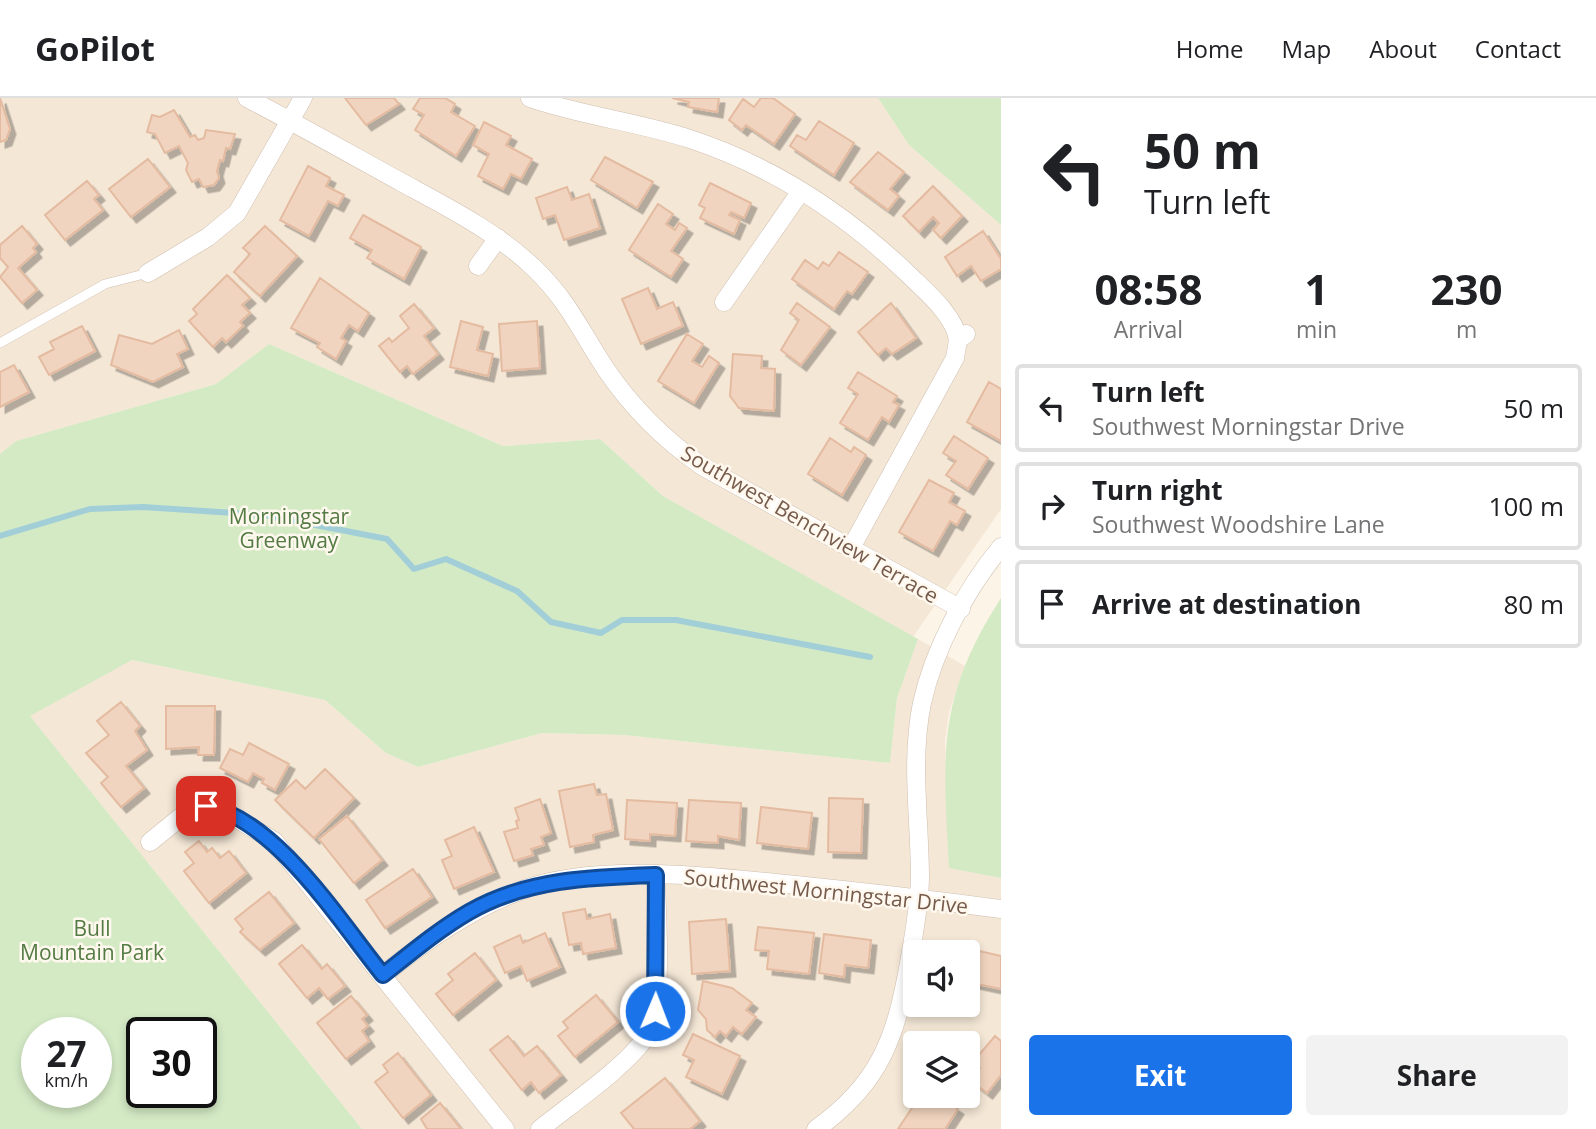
<!DOCTYPE html>
<style>
body{margin:0;font-family:"Open Sans",sans-serif;background:#f2f2f2;color:#202124;height:100vh;display:flex;flex-direction:column;font-size:26px;white-space:nowrap}
*{box-sizing:border-box;margin:0}
p{font-size:23px;color:#757577}
.icon{flex:none;width:38px;height:38px;fill:none;stroke:currentColor;stroke-width:2;stroke-linecap:round;stroke-linejoin:round}
.map{position:relative;flex:1;overflow:hidden}
.side{display:flex;flex-direction:column;background:#fff;width:595px}
.side>*{flex:none}
.banner{background:#fff;color:#202124;overflow:hidden}
.tools{position:absolute;left:903px;top:842px;display:grid;gap:14px}
.tools a{display:grid;place-items:center;width:77px;height:77px;border-radius:7px;background:#fff;box-shadow:0 4px 10px #0003;font-size:35px}
.speed{position:absolute;left:21px;top:919px;display:flex;gap:14px;font-size:35px;font-weight:700;text-align:center}
.speed>*{display:grid;place-content:center;width:91px;height:91px;border-radius:50%;background:#fff;box-shadow:0 4px 10px #0003;line-height:1}
.speed small{font-size:18px;font-weight:400}
.speed .limit{border:4px solid #111;border-radius:10px;background:#fff;color:#111}
.pin{position:absolute;display:grid;place-items:center;width:60px;height:60px;color:#fff;margin:-30px;border-radius:14px;box-shadow:0 4px 10px #0006}
.me{position:absolute;width:77px;margin:-38px;rotate:1deg;stroke-linejoin:round;filter:drop-shadow(0 0 5px #0008)}
.turn{display:flex;align-items:center;gap:24px;height:147px;padding:0 28px;font-size:32px}
.turn .icon{width:91px;height:91px;stroke-width:2.5}
.turn b{display:block;font-size:49px;line-height:60px}
.eta{display:flex;justify-content:space-evenly;align-items:center;height:119px;text-align:center}
.eta b{font-size:42px;font-weight:700;line-height:49px}
.action{display:flex;gap:14px;margin-top:auto;padding:14px 28px}
.action a{flex:1;height:80px;border-radius:7px;background:#1a73e8;color:#fff;font-size:28px;font-weight:700;line-height:80px;text-align:center}
.action a+a{background:#f2f2f2;color:#202124}
ul{padding:0;list-style:none}
li{display:flex;align-items:center;gap:21px;height:88px;margin:0 14px 10px;padding:0 14px;border:4px solid #e0e0e0;border-radius:7px}
li div{flex:1}
li b{display:block;font-size:26px}
li em{font-style:normal}
header{display:flex;align-items:center;gap:42px;box-sizing:border-box;height:98px;padding:0 35px;background:#fff;border-bottom:2px solid #e0e0e0}
header strong{font-size:33px}
nav{display:flex;gap:38px;margin-inline-start:auto;font-size:24px}
main{display:flex;flex:1;min-height:0}
.map>svg:first-child{display:block}
</style>
<header>
<strong>GoPilot</strong>
<nav><a>Home</a><a>Map</a><a>About</a><a>Contact</a></nav>
</header>
<main>
<div class="map">
<svg width="1001" height="1031" viewBox="0 0 1001 1031">
<defs>
<filter id="shadow"><feDropShadow dx="5.5" dy="5.5" stdDeviation="0" flood-color="#0004"/></filter>
</defs>
<rect width="100%" height="100%" fill="#fcf4e7"/>
<path fill="#f4e7d6" fill-rule="evenodd" d="M0,0H878L909,47L1001,127V411L913,539L663,398L600,341L503,348L269,246L216,286L16,343L0,356Z
M918,541L965,568L949,614L945,643L949,769L1001,780V1031H362L29,617L132,562L325,602L386,655L418,669L542,635L624,637L890,665L897,600ZM915,854H968V906H915ZM915,945H968V998H915Z"/>
<path fill="#d4eac5" fill-rule="evenodd" d="M878,0H1001V127L909,47Z
M269,246L503,348L600,341L663,398L918,541L897,600L890,665L624,637L542,635L418,669L386,655L325,602L132,562L30,618L362,1031H0V356L16,343L216,286ZM37,934H96V994H37ZM201,934V994H142V934Z
M1001,500V780L949,770C943,656 936,601 1001,500Z"/>
<g fill="none" stroke-linecap="round" stroke-linejoin="round">
<path stroke="#a2ced8" stroke-width="6" d="M0,438L90,411L143,409L264,417L387,441L414,471L446,461L517,493L551,524L601,535L622,522H676L870,559"/>
</g>
<path fill="#f1d4bf" stroke="#e4bba0" stroke-width="2" filter="url(#shadow)" d="M0,0L10,31L6,42L0,44Z
M345,0H394L399,6L366,27Z
M420,0H445L455,6L451,14L475,28L456,58L415,32L424,17L413,11Z
M672,0H719L717,14L688,9L689,4Z
M761,0H773L795,16L774,46L746,27L742,32L729,22L743,1L754,9Z
M174,12L190,39L195,37L198,42L204,40L206,32L235,36L230,51L226,50L223,63L220,62L217,73L219,80L214,87L203,89L199,81L192,84L186,72L188,65L179,48L165,55L155,36L147,34L152,17L160,19Z
M819,23L854,45L834,77L790,48L797,37L806,42Z
M484,24L511,38L506,47L532,61L521,81L511,76L503,91L478,78L489,56L473,47Z
M878,54L904,74L890,91L899,98L888,112L850,84Z
M605,59L653,84L637,110L591,82Z
M148,61L170,89L131,119L109,91Z
M308,68L330,80L326,88L344,97L338,108L328,103L309,138L280,122Z
M87,83L99,97L94,101L103,112L65,142L45,117Z
M710,85L751,105L744,120L731,114L729,117L740,122L734,136L700,120L705,110L699,107Z
M933,88L962,118L941,140L933,132L939,125L933,119L919,134L903,118Z
M567,89L572,102L589,96L600,130L564,142L555,117L543,121L536,100Z
M658,106L673,116L666,126L675,132L679,125L687,130L671,153L683,161L671,179L629,152Z
M363,117L421,149L404,181L367,160L372,152L350,140Z
M22,128L37,146L33,150L36,154L18,170L37,192L22,205L0,179L8,169L0,160V147Z
M265,128L297,158L260,198L234,174L250,156L243,150Z
M983,133L1001,161V171L981,183L971,168L957,178L945,159Z
M839,154L868,174L852,196L847,193L834,211L792,181L805,162L818,171L823,164L829,168Z
M227,177L250,200L242,207L250,215L240,224L243,228L226,244L222,240L213,249L189,223L197,216L193,211Z
M320,180L369,215L358,233L349,227L341,240L346,243L336,261L317,249L320,245L291,230Z
M648,190L657,211L673,204L683,228L641,246L622,201Z
M797,205L830,229L801,267L781,252L799,222L790,215Z
M891,205L916,240L892,256L886,250L878,257L858,234Z
M414,206L434,230L424,238L438,256L413,276L407,268L400,274L379,248L389,240L392,244L409,230L400,218Z
M461,223L483,229L477,252L493,256L488,278L450,269Z
M537,223L540,270L502,273L499,226Z
M82,228L95,253L49,277L39,259L54,251L50,244Z
M179,232L188,251L177,256L183,269L153,284L111,267L119,237L152,246Z
M687,236L703,246L692,263L702,269L709,258L719,265L694,305L658,283Z
M733,256L762,258L761,270L775,271L774,313L739,310L730,298Z
M14,267L29,294L0,309V274Z
M858,274L897,298L893,304L899,307L889,324L882,319L868,342L840,325L858,296L848,290Z
M989,284L1001,291V343L967,324Z
M954,338L988,360L968,391L946,377L956,363L943,355Z
M830,340L851,354L854,349L866,357L842,397L808,376Z
M929,382L954,395L949,404L965,413L957,427L950,423L933,453L899,434Z
M121,604L140,628L135,633L147,652L126,668L144,690L121,709L101,685L108,679L86,655L109,637L97,623Z
M166,608H215L214,657H198L199,649L166,651Z
M249,645L289,666L275,692L262,685L264,681L253,675L248,684L220,670L230,651L243,657Z
M325,671L354,700L314,740L275,702L296,682L305,691Z
M594,686L597,697L606,696L613,732L593,737L594,744L570,749L559,693Z
M829,700L863,701L861,755L828,754Z
M540,701L551,735L541,739L544,747L531,751L533,757L514,763L504,734L518,730L516,723L519,722L515,710Z
M627,702L677,705L675,738L650,736V743L625,741Z
M689,702L741,705L739,742L718,738V745L686,743Z
M761,709L812,715L808,751L757,745Z
M347,718L382,762L354,785L319,741Z
M474,729L494,774L454,791L442,762L452,758L445,742Z
M199,743L207,754L212,750L220,760L229,753L246,775L209,805L184,773L194,765L185,754Z
M413,771L432,799L385,830L366,802Z
M269,794L294,825L260,852L240,834L243,831L235,821Z
M585,811L587,821L610,816L616,850L583,856L581,845L569,847L563,815Z
M726,821L730,873L692,876L689,824Z
M758,829L814,835L809,876L767,871L769,853L755,852Z
M545,835L560,869L527,883L521,868L505,875L494,849L520,837L523,845Z
M824,836L871,842L868,870L845,867L844,879L819,875Z
M302,847L322,871L327,866L345,888L328,901L319,890L307,900L279,866Z
M962,849L1001,858V891L968,884V854H961Z
M475,855L496,882L453,917L436,896L453,882L448,876Z
M703,883L732,890L752,905L746,912L756,919L742,936L733,929L726,938L720,933L715,939L707,932L706,921L698,912Z
M596,897L618,924L575,959L558,938L568,930L563,924Z
M351,898L367,917L362,921L368,928L362,933L369,943L346,961L317,925Z
M693,936L740,958L722,996L686,979L694,962L683,957Z
M508,938L524,958L537,948L561,977L539,995L531,984L522,992L490,952Z
M995,938L1001,943V977L987,995L970,982L980,970L973,964Z
M398,955L431,997L403,1020L375,984L388,974L383,967Z
M665,980L700,1023L690,1031H634L621,1015Z
M920,998H938L958,1011L945,1031H898Z
M440,1005L461,1031H427L421,1021Z"/>
<g fill="none" stroke-linecap="round" stroke-linejoin="round">
<g stroke="#d0bfb0" stroke-width="10">
<path id="service" d="M0,245L105,186L148,175"/>
</g>
<g stroke="#d0bfb0" stroke-width="19">
<path id="minor" d="M247,0C299,27 350,56 401,84C447,109 497,134 535,171C569,204 580,232 605,270C632,310 663,341 702,368L961,511
M530,0C582,18 638,24 690,41C772,68 845,116 907,175C924,192 955,217 958,242
M478,168L498,140
M148,175L208,139L237,115L303,0
M724,204L801,93
M851,450L955,260L958,242L966,236
M150,744L187,714L206,707L219,710L274,743L505,1031
M383,877C427,842 468,812 522,792C598,764 716,779 796,787C864,794 933,802 1001,811
M540,1031C566,1010 631,965 646,938C665,904 656,818 656,777
M816,1031C880,986 896,939 909,865C914,837 919,809 920,781C920,722 910,663 922,605C934,551 966,491 1001,449"/>
</g>
<use href="#service" stroke="#fff" stroke-width="9"/>
<use href="#minor" stroke="#fff" stroke-width="18"/>
</g>
<g fill="none" stroke-linecap="round" stroke-linejoin="round">
<g stroke="#114b97" stroke-width="18">
<path id="route" d="M206,708C276,721 340,824 383,877C411,855 438,832 469,814C526,781 592,779 656,777L655,913"/>
</g>
<use href="#route" stroke="#1a73e8" stroke-width="12"/>
</g>
<g text-anchor="middle" dominant-baseline="central" stroke-width="5" stroke-linejoin="round" paint-order="stroke">
<g font-size="21" fill="#537b43" stroke="#fff8ee">
<text x="289" y="418">Morningstar<tspan x="289" dy="24">Greenway</tspan></text>
<text x="92" y="830">Bull<tspan x="92" dy="24">Mountain Park</tspan></text>
</g>
<g font-size="21" fill="#765b4c" stroke="#fff8ee">
<text transform="translate(810 426) rotate(30)">Southwest Benchview Terrace</text>
<text transform="translate(826 793) rotate(6)">Southwest Morningstar Drive</text>
</g>
</g>
</svg>
<div class="tools">
<a><svg class="icon" aria-label="sound" viewBox="0 0 24 24"><path d="M4 9h4l5-4v14l-5-4H4zM17 9q2 3 0 6"/></svg></a>
<a><svg class="icon" aria-label="layers" viewBox="0 0 24 24"><path d="M12 4l9 5-9 5-9-5zM3 14l9 5 9-5"/></svg></a>
</div>
<div class="speed"><div>27<small>km/h</small></div><div class="limit">30</div></div>
<div class="pin" style="left:206px;top:708px;background:#d93025"><svg class="icon" aria-label="arrive" viewBox="0 0 24 24"><path d="M6 21V4h12l-3 4 3 4H6"/></svg></div>
<svg class="me" style="left:655px;top:913px" viewBox="-20 -20 40 40"><circle r="17" fill="#1a73e8" stroke="#fff" stroke-width="3"/><path d="M0-11L8 9 0 5-8 9z" fill="#fff"/></svg>
</div>
<section class="side">
<div class="banner">
<div class="turn"><svg class="icon" aria-label="left" viewBox="0 0 24 24"><path d="M17 20v-9H6M10 6l-5 5 5 5"/></svg><div><b>50 m</b>Turn left</div></div>
</div>
<div class="eta">
<div><b>08:58</b><p>Arrival</p></div>
<div><b>1</b><p>min</p></div>
<div><b>230</b><p>m</p></div>
</div>
<ul>
<li><svg class="icon" aria-label="left" viewBox="0 0 24 24"><path d="M17 20v-9H6M10 6l-5 5 5 5"/></svg><div><b>Turn left</b><p>Southwest Morningstar Drive</p></div><em>50 m</em></li>
<li><svg class="icon" aria-label="right" viewBox="0 0 24 24"><path d="M7 20v-9h11M14 6l5 5-5 5"/></svg><div><b>Turn right</b><p>Southwest Woodshire Lane</p></div><em>100 m</em></li>
<li><svg class="icon" aria-label="arrive" viewBox="0 0 24 24"><path d="M6 21V4h12l-3 4 3 4H6"/></svg><div><b>Arrive at destination</b></div><em>80 m</em></li>
</ul>
<div class="action"><a>Exit</a><a>Share</a></div>
</section>
</main>
